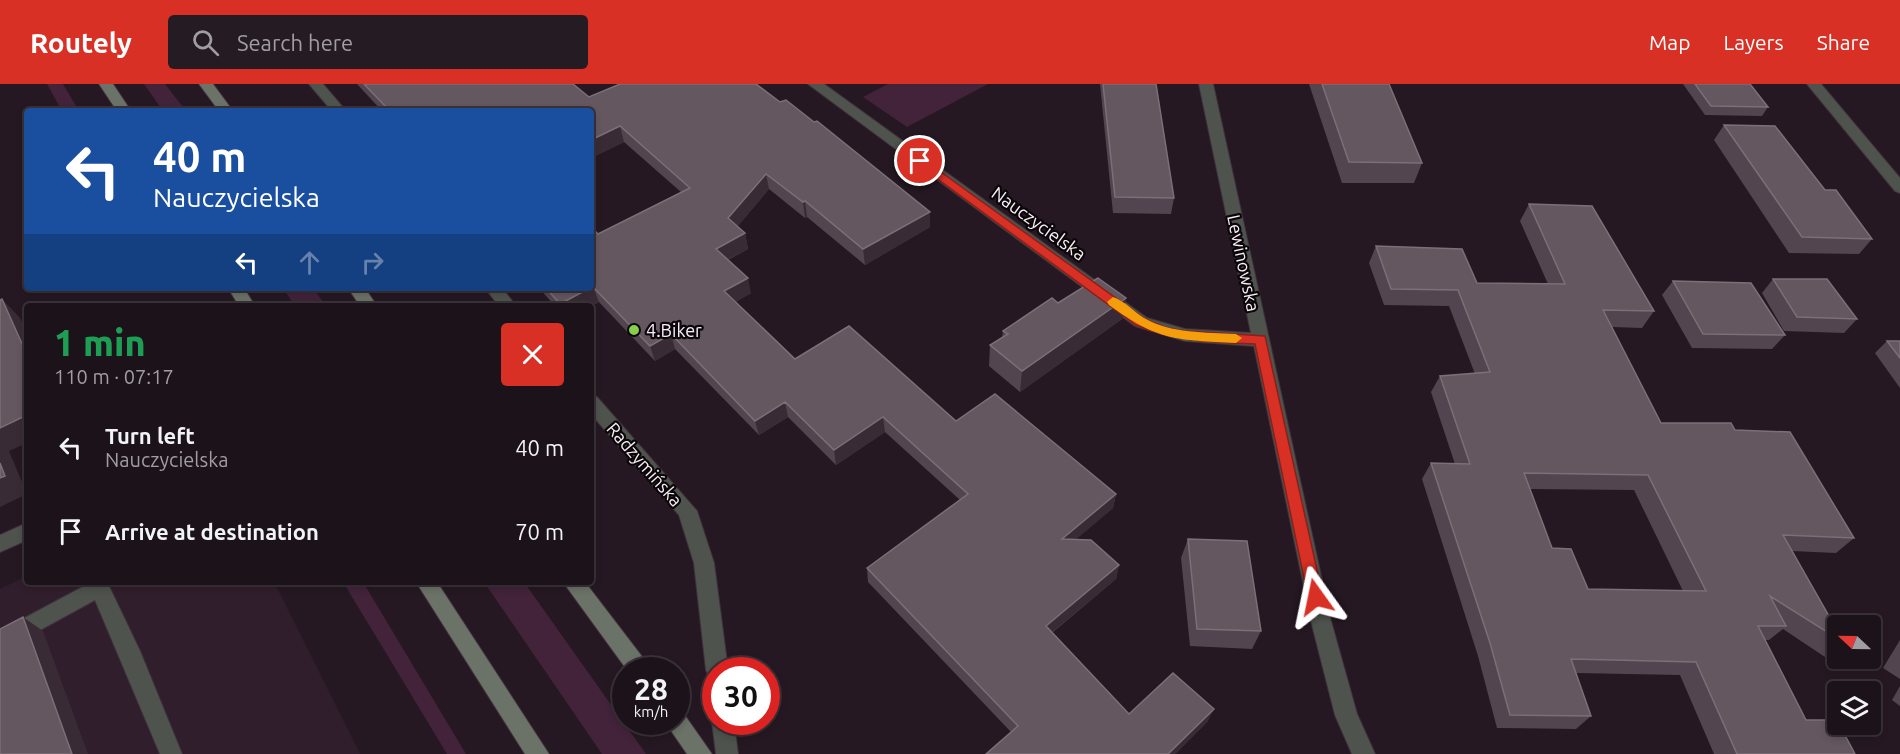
<!DOCTYPE html>
<meta charset="utf-8">
<style>
body{margin:0;font-family:Ubuntu,sans-serif;background:#251b23;color:#f1f3f6;height:100vh;display:flex;flex-direction:column;font-size:22px;white-space:nowrap}
*{box-sizing:border-box;margin:0}
p{font-size:20px;color:#a09ea2}
.icon{flex:none;width:33px;height:33px;fill:none;stroke:currentColor;stroke-width:2;stroke-linecap:round;stroke-linejoin:round}
.map{position:relative;flex:1;overflow:hidden}
.panel{position:absolute;left:24px;top:219px;width:570px;height:282px;display:flex;flex-direction:column;background:#1c121a;border-radius:6px;box-shadow:0 3px 9px #0003,0 0 0 2px #3a3239}
.panel>*{flex:none}
.hud{position:absolute;left:24px;top:24px;width:570px;height:183px;border-radius:6px;box-shadow:0 3px 9px #0003,0 0 0 2px #3a3239;background:#1a4fa0;color:#fff;overflow:hidden}
.needle{width:39px;rotate:292deg}
.buttons{position:absolute;left:1827px;top:531px;display:grid;gap:12px}
.buttons a{display:grid;place-items:center;width:54px;height:54px;border-radius:6px;background:#1c121a;box-shadow:0 3px 9px #0003,0 0 0 2px #3a3239;font-size:30px}
.speed{position:absolute;left:612px;top:573px;display:flex;gap:12px;font-size:30px;font-weight:700;text-align:center}
.speed>*{display:grid;place-content:center;width:78px;height:78px;border-radius:50%;background:#1c121a;box-shadow:0 3px 9px #0003,0 0 0 2px #3a3239;line-height:1}
.speed small{font-size:15px;font-weight:400}
.speed .limit{border:9px solid #d22;background:#fff;color:#111}
.pin{position:absolute;display:grid;place-items:center;width:51px;height:51px;color:#fff;margin:-26px;border:3px solid #fff;border-radius:50%;box-shadow:0 2px 6px #0007}
.me{position:absolute;width:66px;margin:-33px;rotate:348deg;stroke-linejoin:round;filter:drop-shadow(0 0 4px #0008)}
.turn{display:flex;align-items:center;gap:21px;height:126px;padding:0 30px;font-size:27px}
.turn .icon{width:78px;height:78px;stroke-width:2.5}
.turn b{display:block;font-size:42px;line-height:51px}
.lanes{display:flex;align-items:center;height:57px;padding:0 30px;background:#0003;justify-content:center;gap:30px;direction:ltr}
.lanes .off{opacity:.35}
.round{display:grid;place-items:center;flex:none;width:63px;height:63px;border-radius:6px;background:#251b23}
.head{display:flex;align-items:center;justify-content:space-between;height:102px;padding:0 30px}
h1{font-size:36px;font-weight:800;line-height:45px;color:#1e9e55}
ul{padding:0;list-style:none}
li{display:flex;align-items:center;gap:18px;height:84px;padding:0 30px}
li div{flex:1}
li b{display:block;font-size:22px}
li em{font-style:normal}
header{display:flex;align-items:center;gap:36px;box-sizing:border-box;height:84px;padding:0 30px;background:#d93025;color:#fff}
header strong{font-size:28px}
nav{display:flex;gap:33px;margin-inline-start:auto;font-size:21px}
.search{width:420px;height:54px;background:#251b23;display:flex;align-items:center;gap:15px;box-sizing:border-box;padding:0 21px;border-radius:6px;color:#a09ea2;font-size:22px}
.map>svg:first-child{display:block}
</style>
<header>
<strong>Routely</strong>
<div class="search"><svg class="icon" aria-label="search" viewBox="0 0 24 24"><circle cx="10" cy="10" r="6"/><path d="M15 15l6 6"/></svg>Search here</div>
<nav><a>Map</a><a>Layers</a><a>Share</a></nav>
</header>
<div class="map">
<svg width="1900" height="670" viewBox="0 0 1900 670">
<rect width="100%" height="100%" fill="#251822"/>
<path fill="#311e2c" d="M27,492V498H274L360,670H0V505Z"/>
<path fill="#42233a" d="M47,0H63L79,27H62Z
M144,0H165L186,27H163Z
M888,0H988L907,43L863,13Z
M283,204H313L326,222H295Z
M343,498H363L466,670H447Z
M484,498H524L646,670H602Z"/>
<g fill="none" stroke-linecap="round" stroke-linejoin="round">
<g stroke="#3e323b" stroke-width="2">
<path id="lane" d="M309,0H323L346,27H332Z
M485,204H502L516,222H499Z
M591,311L597,313L697,427L714,479L728,586H716V595L709,593L706,586L694,479L679,431L591,330Z
M87,498H107L140,567L182,670H160L95,516L0,568V547L88,500Z
M715,630L716,638H734L738,670H716L712,638Z"/>
</g>
<g stroke="#3e323b" stroke-width="2">
<path id="street" d="M808,0H824L1147,234L1185,245L1251,249L1199,0H1213L1331,537L1357,630L1375,670H1352L1335,631L1311,537L1254,262L1185,257L1135,242Z
M1807,0H1821L1900,94V109L1895,107Z
M27,439V456L0,468V451Z"/>
</g>
<g stroke="#3e323b" stroke-width="2">
<path id="secondary" d="M99,0H113L131,27H117Z
M199,0H213L233,27H219Z
M228,204H244L255,222H239Z
M348,204H365L377,222H360Z
M416,498H437L549,670H525Z
M563,498H585L647,579L650,586H627Z
M676,627L684,630L712,670H687L665,638H676Z"/>
</g>
<use href="#lane" fill="#4f534d" fill-rule="evenodd"/>
<use href="#street" fill="#4f534d" fill-rule="evenodd"/>
<use href="#secondary" fill="#6b7267" fill-rule="evenodd"/>
</g>
<path fill="#52454f" fill-rule="evenodd" d="M357,0H573L589,13L930,128V143L865,181L807,133L805,134L769,105L737,143L745,149L748,165L728,176L751,209L735,218L795,275L956,337L1116,410L1113,424L1076,455L1119,481L1116,495L1052,549L1129,630L1208,637L1175,670H986L1011,648L868,498L867,484L960,416L885,348L836,381L788,333L759,351L675,265L655,277L599,218L591,222H555L539,204H591L598,150L681,108L624,58L591,74V27H382Z
M1100,0H1156L1174,114L1171,130L1113,129Z
M1309,0H1389L1422,79L1414,99H1342Z
M1683,0H1750L1768,23L1762,32L1705,31Z
M1724,41L1825,106L1872,155L1859,170L1789,169L1714,56Z
M1529,120L1654,227L1642,244L1612,243L1661,339L1735,346L1854,454L1836,469L1792,467L1838,548V564L1825,573L1783,545L1769,556H1765L1806,636L1855,670H1714L1680,591L1576,589L1591,632L1576,645L1497,644L1478,572L1422,395L1431,379L1455,380L1431,308L1440,292L1475,290L1449,222L1384,221L1369,179L1376,162L1477,199L1548,200L1520,137ZM1530,405L1634,406L1683,507L1588,505L1552,464Z
M1773,195L1857,235L1844,249L1784,247L1762,209Z
M1673,197L1785,251L1772,265L1692,264L1662,211Z
M1126,214L1122,235L1020,308L989,282L990,261L1002,254L1003,247L1058,219Z
M1887,257H1900V304L1875,269Z
M1188,455L1261,547L1252,565L1190,562L1181,474Z
M1900,556V595L1883,584Z
M1900,602V622L1892,616Z"/>
<path fill="#392b35" d="M620,42L624,58L591,74V56Z
M766,90L769,105L731,150L728,134Z
M805,117L807,133L805,134L803,118Z
M930,128V143L865,181L863,165Z
M745,149L748,165L719,180L716,165Z
M748,194L751,209L728,223L724,207Z
M593,203L599,218L591,222H561L560,220Z
M1126,214L1122,235L1020,308L1022,287Z
M2,215L20,234L27,249V271Z
M671,250L675,265L655,277L650,262Z
M785,318L788,333L759,351L755,337Z
M27,331V359L9,367L27,410L0,423V344Z
M883,333L885,348L836,381L834,366Z
M1116,410L1113,424L1060,469L1062,455Z
M1119,481L1116,495L1044,555L1046,542Z
M23,533L43,547L88,670H72Z
M1214,625L1208,637L1175,670H1168Z"/>
<path fill="#645760" stroke="#7b6f78" stroke-width="1.5" fill-rule="evenodd" d="M364,0H573L589,13L620,0H756L780,18L786,16L814,38L817,37L930,128L863,165L805,117L803,118L766,90L728,134L745,149L716,165L748,194L724,207L795,275L849,242L956,337L995,310L1116,410L1062,455L1091,456L1119,481L1046,542L1129,630L1173,589L1214,625L1168,670H986L1018,642L867,484L968,410L883,333L834,366L785,318L755,337L671,250L650,262L593,203L591,204V143L598,150L690,104L620,42L591,56V27H387L384,24L386,23Z
M1103,0H1156L1174,114L1115,113Z
M1322,0H1389L1422,79L1349,78Z
M1695,0H1750L1768,23L1711,22Z
M1724,41L1775,42L1825,106H1836L1872,155L1802,153Z
M1529,120L1592,122L1654,227L1603,226L1661,339H1731L1735,346L1790,348L1854,454L1783,451L1838,548V555L1770,512L1786,542H1758L1806,636H1837L1838,640H1839L1855,670H1737L1696,578L1571,575L1591,632L1510,631L1490,559L1431,379L1470,380L1440,292L1490,288L1458,206L1391,205L1376,162L1462,165L1477,199L1565,200ZM1524,389L1648,391L1706,507L1588,505L1571,465L1552,464Z
M1098,194L1126,214L1022,287L990,261L1008,250L1003,247L1052,214L1058,219Z
M1773,195H1827L1857,235L1797,233Z
M1673,197L1751,199L1785,251L1703,250Z
M546,204H590L560,220Z
M2,215L27,271V331L0,344V216Z
M1887,257H1900V274Z
M0,379L5,392L0,394Z
M1188,455L1247,457L1261,547L1197,545Z
M23,533L72,670H0V545Z"/>
<path fill="#d93025" stroke="#8d1f18" stroke-width="1.5" d="M920,73L1145,235L1167,244L1185,247L1265,252L1323,513L1321,518L1316,520L1310,518L1308,513L1255,260C1212,258 1177,258 1136,241L916,79L915,77Z"/>
<path fill="#f59e0b" d="M1113,213C1125,217 1134,228 1144,234C1172,250 1205,248 1236,250L1242,254L1236,259C1177,256 1158,257 1109,221L1107,218Z"/>
<circle fill="#86cf4b" stroke="#0b0609" stroke-width="2" cx="634" cy="246" r="6"/>
<g text-anchor="middle" dominant-baseline="central" stroke-width="4.5" stroke-linejoin="round" paint-order="stroke">
<g font-size="18" fill="#f8eff5" stroke="#0b0609">
<text transform="translate(1039 139) rotate(36)">Nauczycielska</text>
<text transform="translate(1244 179) rotate(78)">Lewinowska</text>
<text transform="translate(645 380) rotate(49)">Radzymińska</text>
</g>
<g font-size="18" fill="#f8eff5" stroke="#0b0609" text-anchor="start">
<text x="646" y="246">4.Biker</text>
</g>
</g>
</svg>
<div class="buttons">
<a><svg class="needle" viewBox="-14 -14 28 28"><path d="M0-13l5 13h-10z" fill="#e53935"/><path d="M0 13l5-13h-10z" fill="#a09ea2"/></svg></a>
<a><svg class="icon" aria-label="layers" viewBox="0 0 24 24"><path d="M12 4l9 5-9 5-9-5zM3 14l9 5 9-5"/></svg></a>
</div>
<div class="speed"><div>28<small>km/h</small></div><div class="limit">30</div></div>
<div class="pin" style="left:920px;top:77px;background:#d93025"><svg class="icon" aria-label="arrive" viewBox="0 0 24 24"><path d="M6 21V4h12l-3 4 3 4H6"/></svg></div>
<svg class="me" style="left:1316px;top:513px" viewBox="-20 -20 40 40"><path d="M0-17L14 15 0 8-14 15z" fill="#d93025" stroke="#fff" stroke-width="4"/></svg>
<div class="hud">
<div class="turn"><svg class="icon" aria-label="left" viewBox="0 0 24 24"><path d="M17 20v-9H6M10 6l-5 5 5 5"/></svg><div><b>40 m</b>Nauczycielska</div></div>
<div class="lanes"><svg class="icon" aria-label="left" viewBox="0 0 24 24"><path d="M17 20v-9H6M10 6l-5 5 5 5"/></svg><svg class="icon off" aria-label="ahead" viewBox="0 0 24 24"><path d="M12 20V5M6 11l6-6 6 6"/></svg><svg class="icon off" aria-label="right" viewBox="0 0 24 24"><path d="M7 20v-9h11M14 6l5 5-5 5"/></svg></div>
</div>
<section class="panel">
<div class="head"><div><h1>1 min</h1><p>110 m · 07:17</p></div><a class="round" style="background:#d93025;color:#fff"><svg class="icon" aria-label="close" viewBox="0 0 24 24"><path d="M6 6l12 12M18 6L6 18"/></svg></a></div>
<ul>
<li><svg class="icon" aria-label="left" viewBox="0 0 24 24"><path d="M17 20v-9H6M10 6l-5 5 5 5"/></svg><div><b>Turn left</b><p>Nauczycielska</p></div><em>40 m</em></li>
<li><svg class="icon" aria-label="arrive" viewBox="0 0 24 24"><path d="M6 21V4h12l-3 4 3 4H6"/></svg><div><b>Arrive at destination</b></div><em>70 m</em></li>
</ul>
</section>
</div>
